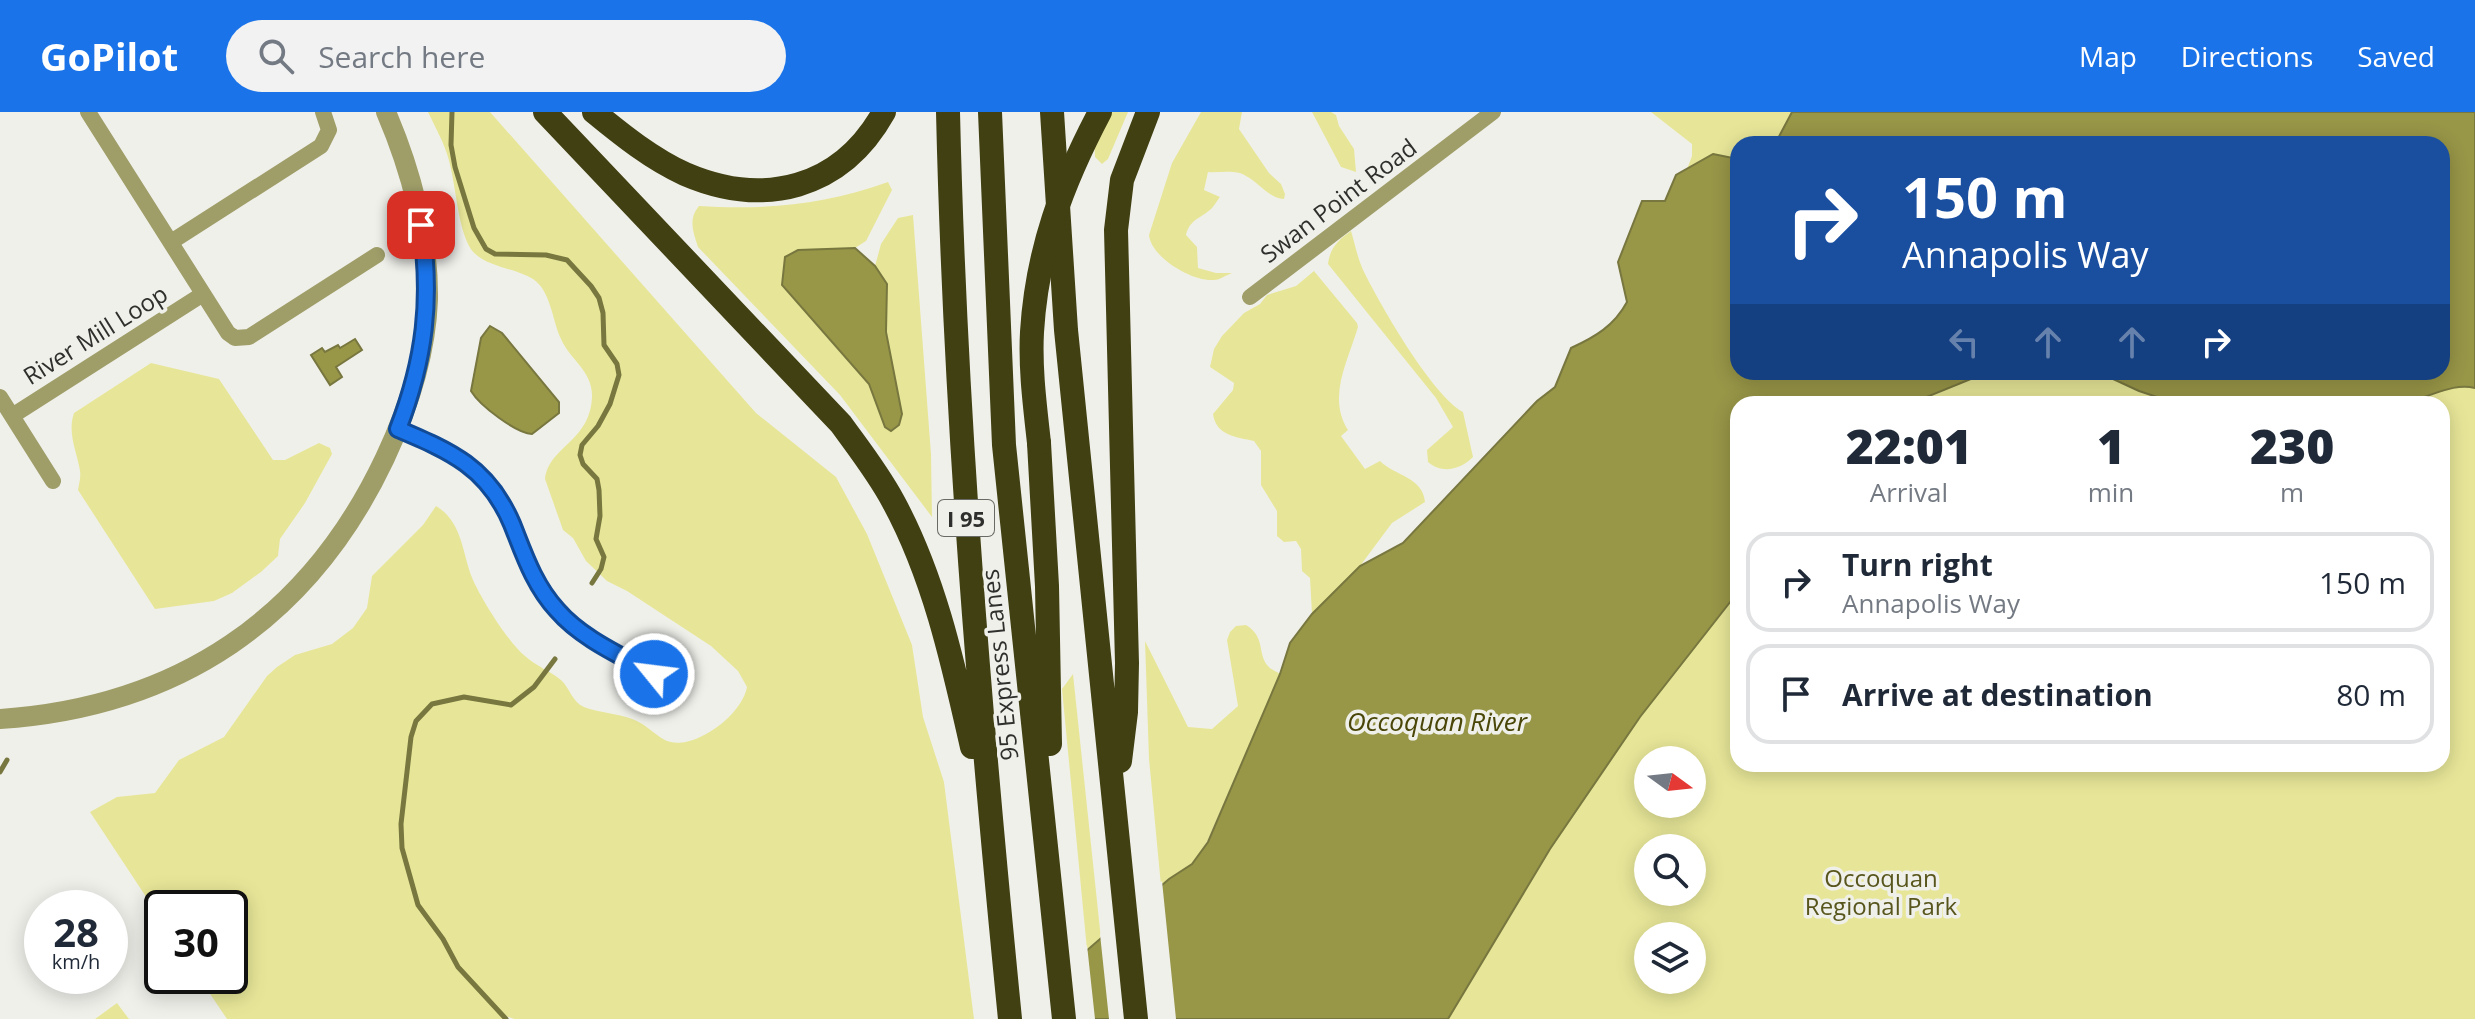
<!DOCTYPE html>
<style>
body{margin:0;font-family:"Open Sans",sans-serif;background:#f2f2f3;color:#1f2937;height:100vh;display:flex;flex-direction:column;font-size:30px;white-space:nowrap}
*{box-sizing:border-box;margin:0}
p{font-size:26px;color:#747a83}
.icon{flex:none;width:44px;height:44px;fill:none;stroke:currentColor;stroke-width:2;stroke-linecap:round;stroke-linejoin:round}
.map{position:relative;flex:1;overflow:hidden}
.side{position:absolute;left:1730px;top:284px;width:720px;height:376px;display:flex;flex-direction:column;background:#fff;border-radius:24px;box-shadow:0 4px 20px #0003}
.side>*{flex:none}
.top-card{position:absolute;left:1730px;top:24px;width:720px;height:244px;border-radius:24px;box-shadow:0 4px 20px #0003;background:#1a4fa0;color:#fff;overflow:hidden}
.needle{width:52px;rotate:105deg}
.buttons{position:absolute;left:1634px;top:634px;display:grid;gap:16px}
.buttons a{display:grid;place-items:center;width:72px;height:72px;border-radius:50%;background:#fff;box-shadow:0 4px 20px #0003;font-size:40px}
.speed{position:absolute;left:24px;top:778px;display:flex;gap:16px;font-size:40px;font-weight:700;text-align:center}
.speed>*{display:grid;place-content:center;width:104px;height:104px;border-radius:50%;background:#fff;box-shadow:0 4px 20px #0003;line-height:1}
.speed small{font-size:20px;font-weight:400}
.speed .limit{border:4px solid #111;border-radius:12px;background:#fff;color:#111}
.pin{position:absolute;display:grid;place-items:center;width:68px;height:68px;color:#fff;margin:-34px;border-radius:16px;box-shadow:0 4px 12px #0006}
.me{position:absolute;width:88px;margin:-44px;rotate:299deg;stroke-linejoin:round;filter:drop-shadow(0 0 6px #0008)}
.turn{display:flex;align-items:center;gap:28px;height:168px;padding:0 40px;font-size:36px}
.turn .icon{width:104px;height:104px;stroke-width:2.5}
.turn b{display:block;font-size:56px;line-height:68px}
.lanes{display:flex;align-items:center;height:76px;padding:0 40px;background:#0003;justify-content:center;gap:40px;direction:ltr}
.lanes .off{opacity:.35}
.eta{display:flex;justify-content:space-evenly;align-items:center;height:136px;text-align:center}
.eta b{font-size:48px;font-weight:800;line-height:56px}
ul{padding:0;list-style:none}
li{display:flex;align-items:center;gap:24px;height:100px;margin:0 16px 12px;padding:0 24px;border:4px solid #e0e1e3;border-radius:24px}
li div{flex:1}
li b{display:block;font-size:30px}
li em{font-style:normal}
header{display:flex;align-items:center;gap:48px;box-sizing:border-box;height:112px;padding:0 40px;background:#1a73e8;color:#fff}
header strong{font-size:38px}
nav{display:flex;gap:44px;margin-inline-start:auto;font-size:28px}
.search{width:560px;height:72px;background:#f2f2f3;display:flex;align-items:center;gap:20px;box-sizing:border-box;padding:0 28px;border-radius:44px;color:#747a83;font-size:30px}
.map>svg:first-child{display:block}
</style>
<header>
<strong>GoPilot</strong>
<div class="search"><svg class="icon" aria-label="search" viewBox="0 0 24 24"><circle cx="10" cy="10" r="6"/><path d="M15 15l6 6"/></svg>Search here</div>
<nav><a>Map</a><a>Directions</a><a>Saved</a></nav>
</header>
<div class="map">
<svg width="2475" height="907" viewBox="0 0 2475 907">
<rect width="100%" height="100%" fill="#f0f0eb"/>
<path fill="#e7e698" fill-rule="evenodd" d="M428,0H490L756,301L836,365L867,422L912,533L923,605L944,670L974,907H514L503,903L504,907H227L198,864H230V796H162V809L90,700L117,685L155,681L179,648L224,625L267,564L277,555L295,543L332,532L353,516L367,496L372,464L423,413L436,394C463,410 462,442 473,468C482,488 508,530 525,544C536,554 550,559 561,568C570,576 572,590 584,595C599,601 617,601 632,607C659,617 661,641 698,626C718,618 743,596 747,575L738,559L711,534L627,479L607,469L586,449L573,426L563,418L545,367C549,334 590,330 592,285C593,259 570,248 561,227C552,208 551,179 533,167C514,155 480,155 469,134C456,109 456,66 446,39C441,25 434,13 428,0Z
M1093,0H1128L1108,47L1102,52L1095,45Z
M1201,0H1242L1239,17L1269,61L1281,72L1285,82L1284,87C1269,86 1259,71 1246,64C1235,57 1221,61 1208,60L1204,78L1220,85C1219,86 1212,97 1211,97C1200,107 1190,107 1186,123L1197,135L1198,156L1216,161H1232C1226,163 1220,168 1214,168C1192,170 1151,145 1149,123L1172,51Z
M1312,0H1331L1336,3L1339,14L1354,37L1356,60L1341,55Z
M1651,0H1792L1775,32H1738V47L1713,42L1687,57L1692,44V32Z
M888,70L892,78L866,129L855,136L798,138L782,173L869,272L885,315L890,244L886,220L887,173L875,154L881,132L898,106L913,103L931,342L932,405L840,283L698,135C693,120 688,107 699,94C767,98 823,93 888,70Z
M1351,119C1355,132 1358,148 1364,160C1381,194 1432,283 1463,300L1473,345C1460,358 1442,362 1428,350L1427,338L1453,315L1436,286L1328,152C1330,136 1338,128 1351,119Z
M1314,159L1357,211L1358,215C1348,249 1327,285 1348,318L1341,324L1365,357L1380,349C1395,364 1423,365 1425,390L1392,411L1360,454L1312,502L1310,466L1302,459L1301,437L1296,429L1284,430L1277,424V399L1261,373V339L1254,329C1237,325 1216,324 1213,302L1233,278L1234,271L1210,255L1214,237L1222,224L1244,201L1260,192L1267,183L1296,174Z
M151,251L219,267L273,348H285L319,331L330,336L332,342L305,391L280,427L278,444L261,460L232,481L214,489L155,497L78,378C79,372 81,365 80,359C77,340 67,321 74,301Z
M1988,260H2098L2139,279L2178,292H1915L1919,288Z
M2467,274L2475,276V907H1448L1550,737L1640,605L1738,480V652H2442V292H2384C2412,288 2439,278 2467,274ZM1648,648H1692V692H1648ZM1648,736H1692V780H1648ZM1648,824H1692V868H1648Z
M1246,513C1266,525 1257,542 1268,554C1271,558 1276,559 1280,562L1207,730L1192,752L1161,774L1149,647L1145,529L1188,615L1212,617L1238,594L1227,528L1230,520L1236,514Z
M1073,562L1101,827L1087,838L1062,577Z
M117,891L129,907H95Z"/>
<path fill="#989647" stroke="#78773f" stroke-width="2" d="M1792,0H2475V276C2455,271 2436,282 2417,287C2406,290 2395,290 2384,292H2178L2139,279L2098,260H2442V32H1775Z
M1713,42L1738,47V260H1988L1919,288L1915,292H1738V480L1640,605L1550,737L1448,907H1008L1169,767L1192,752L1208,730L1280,562L1290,531L1312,502L1360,454L1403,431L1537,289L1555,275L1571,236C1595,225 1614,214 1627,190L1618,150L1642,89H1665L1676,63Z
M855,136L875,154L887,172L886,220L902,302L899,313L891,319L885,315L869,272L782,173L785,145L798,138Z
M490,214L502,221L559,290V301L532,322C516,321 480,294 471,279L481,226Z
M355,227L362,238L336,255L342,265L330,273L311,243L322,236L325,240L338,233L340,236Z"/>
<path fill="#f0f0eb" d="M1162,769L1176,907H1109L1100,822Z
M1087,833L1095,907H1004L1005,904Z"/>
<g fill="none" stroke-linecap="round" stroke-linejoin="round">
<path stroke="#78773f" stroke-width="5" d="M452,0L451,33L455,55L474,116L486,137L495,142L546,143L567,148L591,174L599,186L603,201L604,233L617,252L619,263L610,292L598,314L582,333L580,343L583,352L597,367L599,378L600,404L596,427L604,445L601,457L592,471
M0,660L7,648
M506,907L458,855L443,827L418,793L402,736L401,712L411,625L416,609L432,592L464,585L511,593L534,575L555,547"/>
<path stroke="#9f9e69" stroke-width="16" d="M88,0L228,221L235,226L249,225L377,143
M171,130L321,34L329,18L323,0
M1250,185L1493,0
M0,285L53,369
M12,304L203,182
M398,317C451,339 488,356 512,412C524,442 534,473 557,499C582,527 622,544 654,562"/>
<path stroke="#9f9e69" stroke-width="20" d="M0,607C178,595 309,507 385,346C408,297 426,243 428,188C429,125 411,58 386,0"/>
<path stroke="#414012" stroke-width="24" d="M545,0L841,312C859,337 878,361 893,389C934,464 953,551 972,635
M594,0C622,23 652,47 685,62C764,96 841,77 884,0
M948,0C955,303 980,605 1010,907
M990,0L1004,333L1064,907
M1052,0L1066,218L1136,907
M1039,331L1047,474L1050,632
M1120,649L1126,600L1127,551L1116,118L1122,68L1148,0"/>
<path stroke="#414012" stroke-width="24" d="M1039,331C1035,294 1030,257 1032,220C1037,138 1062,72 1100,0"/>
</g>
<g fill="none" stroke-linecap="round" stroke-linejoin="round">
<g stroke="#114b97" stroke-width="20">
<path id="route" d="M421,113C432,187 425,247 398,317C450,339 488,355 512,412C524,442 534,473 557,498C582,527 622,544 654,562"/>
</g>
<use href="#route" stroke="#1a73e8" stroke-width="14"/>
</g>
<g text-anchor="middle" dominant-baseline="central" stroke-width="7" stroke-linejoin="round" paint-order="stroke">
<rect fill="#f0f0eb" stroke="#696966" stroke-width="2" x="938" y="388" width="56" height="36" rx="6"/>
<g font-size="22" font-weight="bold" fill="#2f2f2d">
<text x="966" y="406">I 95</text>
</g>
<g font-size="24" fill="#2f2f2d" stroke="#f0f0eb">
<text transform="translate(1338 88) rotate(-37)">Swan Point Road</text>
<text transform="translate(95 222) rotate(-32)">River Mill Loop</text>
<text transform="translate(999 553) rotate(-96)">95 Express Lanes</text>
</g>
<g font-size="24" fill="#58561c" stroke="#f0f0eb">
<text x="1881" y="765">Occoquan<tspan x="1881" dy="28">Regional Park</tspan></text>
</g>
<g font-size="26" font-style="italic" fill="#494607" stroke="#f0f0eb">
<text x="1437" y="609">Occoquan River</text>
</g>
</g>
</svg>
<div class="buttons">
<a><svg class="needle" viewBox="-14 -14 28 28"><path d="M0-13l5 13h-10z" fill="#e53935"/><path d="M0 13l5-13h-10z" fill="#747a83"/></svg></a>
<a><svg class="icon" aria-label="search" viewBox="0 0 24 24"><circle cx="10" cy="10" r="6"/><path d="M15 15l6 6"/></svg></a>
<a><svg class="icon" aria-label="layers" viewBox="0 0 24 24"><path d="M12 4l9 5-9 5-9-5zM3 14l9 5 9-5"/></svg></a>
</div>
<div class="speed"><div>28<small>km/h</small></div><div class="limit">30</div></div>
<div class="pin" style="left:421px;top:113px;background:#d93025"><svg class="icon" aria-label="arrive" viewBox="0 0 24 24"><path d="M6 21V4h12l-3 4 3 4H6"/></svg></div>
<svg class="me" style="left:654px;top:562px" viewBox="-20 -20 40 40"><circle r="17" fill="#1a73e8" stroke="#fff" stroke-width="3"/><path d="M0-11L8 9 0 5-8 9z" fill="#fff"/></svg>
<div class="top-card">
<div class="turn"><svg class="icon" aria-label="right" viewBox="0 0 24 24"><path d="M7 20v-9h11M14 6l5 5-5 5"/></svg><div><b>150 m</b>Annapolis Way</div></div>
<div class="lanes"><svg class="icon off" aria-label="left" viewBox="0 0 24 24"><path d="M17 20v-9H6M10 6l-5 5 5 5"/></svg><svg class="icon off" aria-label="ahead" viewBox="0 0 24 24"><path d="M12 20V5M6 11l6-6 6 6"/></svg><svg class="icon off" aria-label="ahead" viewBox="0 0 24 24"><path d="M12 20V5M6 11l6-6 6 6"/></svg><svg class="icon" aria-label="right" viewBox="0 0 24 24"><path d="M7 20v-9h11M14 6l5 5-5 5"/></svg></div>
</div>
<section class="side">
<div class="eta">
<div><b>22:01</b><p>Arrival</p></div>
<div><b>1</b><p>min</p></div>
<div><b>230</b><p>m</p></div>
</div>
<ul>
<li><svg class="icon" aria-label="right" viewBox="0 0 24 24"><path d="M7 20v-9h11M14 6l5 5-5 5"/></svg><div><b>Turn right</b><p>Annapolis Way</p></div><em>150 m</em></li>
<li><svg class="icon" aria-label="arrive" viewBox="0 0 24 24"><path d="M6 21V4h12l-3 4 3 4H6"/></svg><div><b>Arrive at destination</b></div><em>80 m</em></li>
</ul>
</section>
</div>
